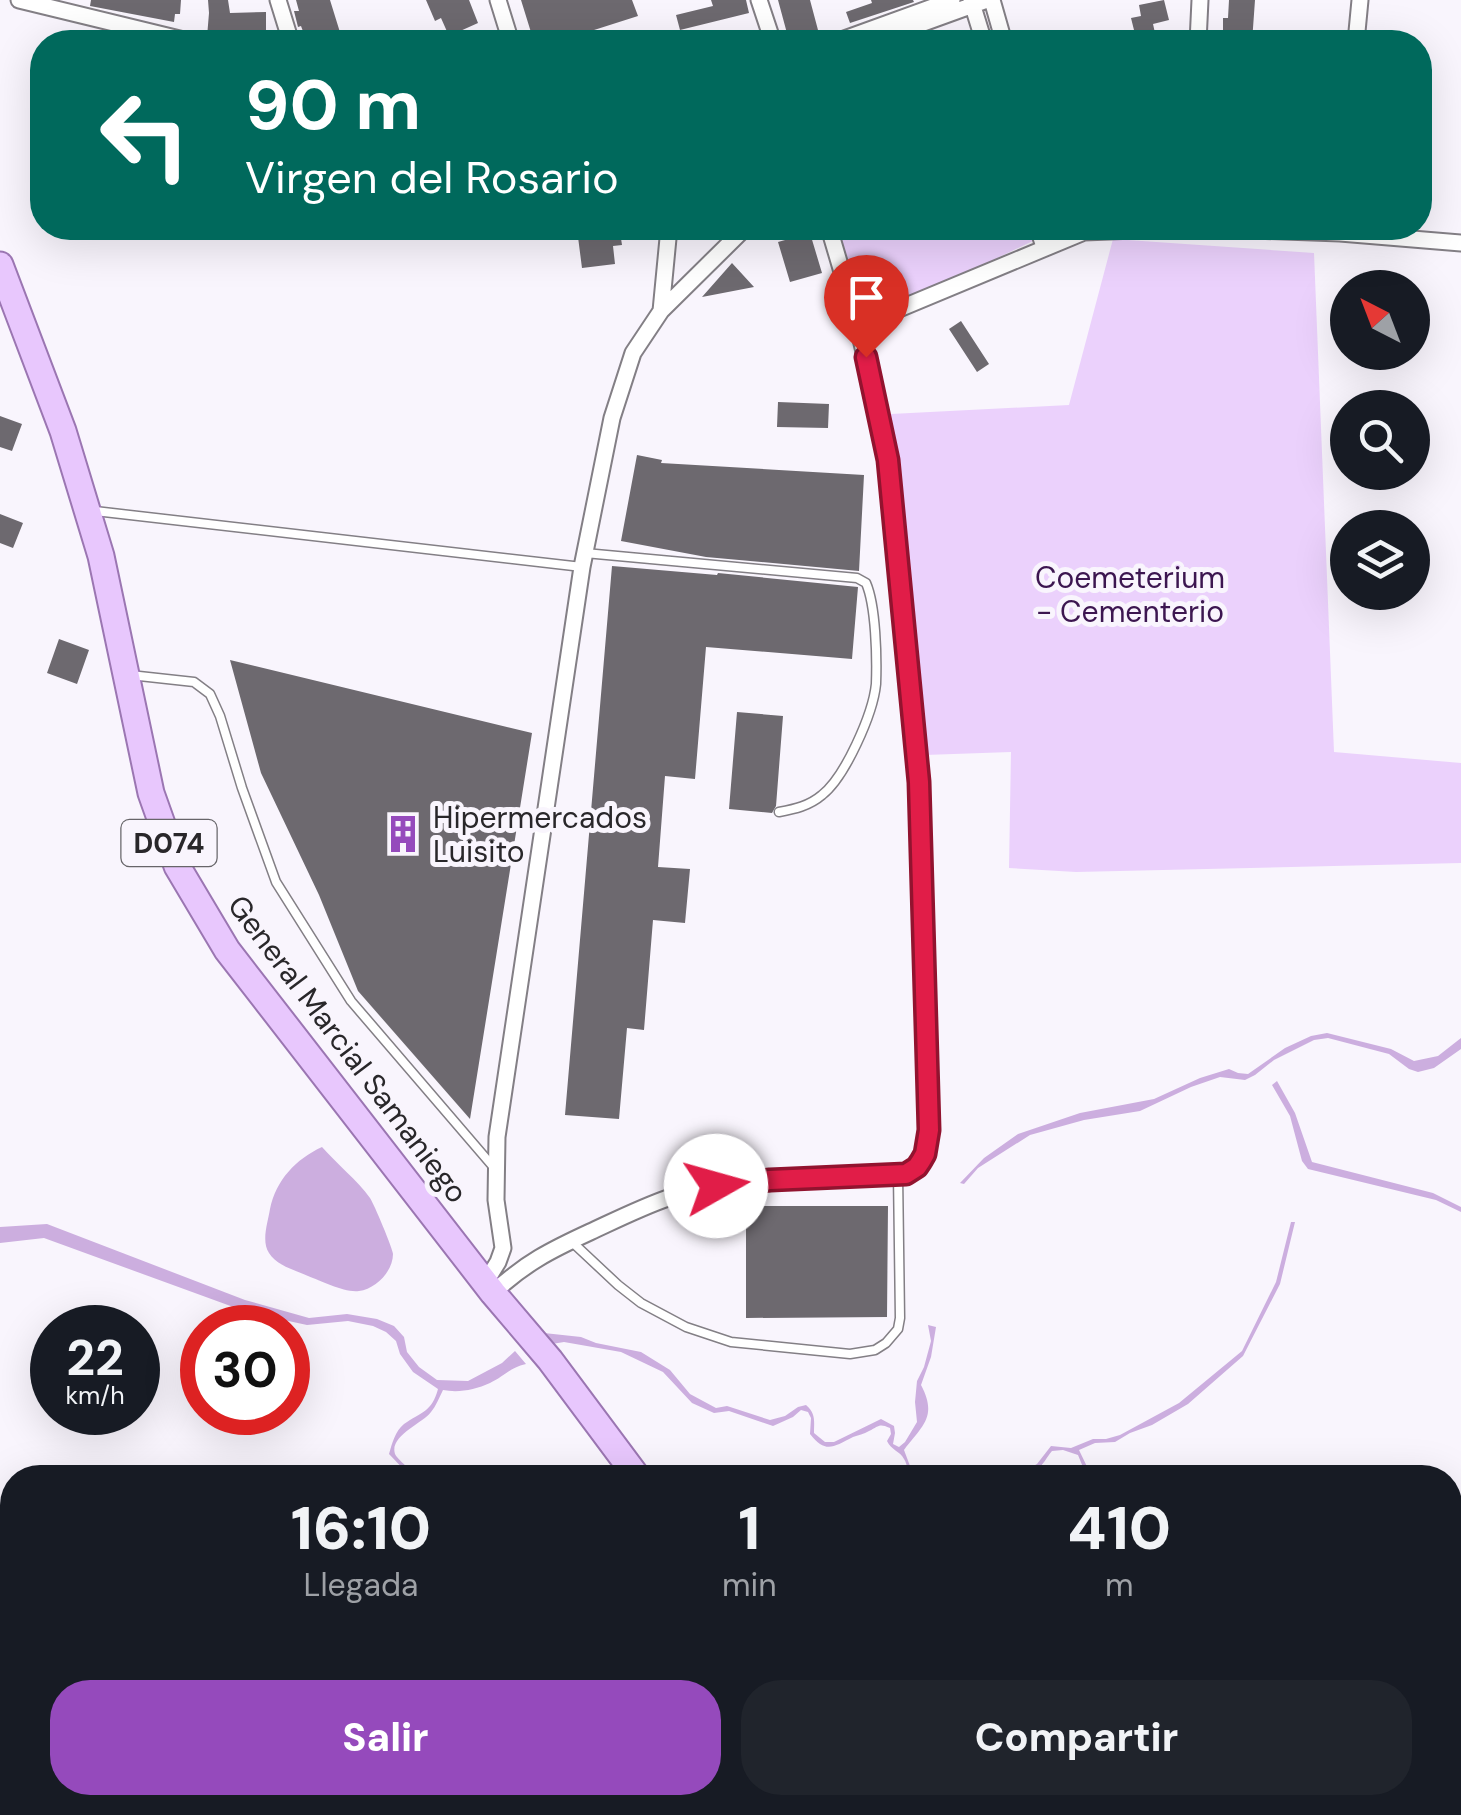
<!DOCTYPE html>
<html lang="es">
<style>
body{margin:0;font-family:"DM Sans",sans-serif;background:#20242c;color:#f1f3f6;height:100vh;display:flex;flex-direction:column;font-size:38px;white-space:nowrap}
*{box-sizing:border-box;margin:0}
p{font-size:32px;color:#9ea1a6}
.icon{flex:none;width:55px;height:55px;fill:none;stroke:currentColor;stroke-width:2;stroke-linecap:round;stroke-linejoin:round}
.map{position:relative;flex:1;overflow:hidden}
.side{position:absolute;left:0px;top:1465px;width:1462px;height:350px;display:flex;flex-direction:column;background:#171b24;border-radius:40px 40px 0 0;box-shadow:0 10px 40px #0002}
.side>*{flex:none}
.banner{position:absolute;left:30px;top:30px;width:1402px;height:210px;border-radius:40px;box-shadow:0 10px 40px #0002;background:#00695c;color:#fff;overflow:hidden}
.needle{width:65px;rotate:318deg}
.controls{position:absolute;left:1330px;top:270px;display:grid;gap:20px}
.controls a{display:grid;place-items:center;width:100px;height:100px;border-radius:50%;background:#171b24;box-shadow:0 10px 40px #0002;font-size:50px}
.speed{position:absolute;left:30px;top:1305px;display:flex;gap:20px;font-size:50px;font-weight:700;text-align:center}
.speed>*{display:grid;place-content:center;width:130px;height:130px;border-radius:50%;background:#171b24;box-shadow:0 10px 40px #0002;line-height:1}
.speed small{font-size:25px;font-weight:400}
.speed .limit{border:15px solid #d22;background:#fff;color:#111}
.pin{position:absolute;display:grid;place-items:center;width:85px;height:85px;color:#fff;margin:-102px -42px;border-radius:50% 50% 50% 0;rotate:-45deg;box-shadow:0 0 10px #0007}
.pin .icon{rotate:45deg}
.me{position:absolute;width:110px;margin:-55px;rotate:83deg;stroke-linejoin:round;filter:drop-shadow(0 0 8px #0008)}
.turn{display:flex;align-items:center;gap:35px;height:210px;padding:0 50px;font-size:45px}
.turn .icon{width:130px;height:130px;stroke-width:2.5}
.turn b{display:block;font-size:70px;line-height:85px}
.eta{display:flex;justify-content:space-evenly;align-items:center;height:170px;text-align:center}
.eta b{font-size:60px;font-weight:800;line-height:70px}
.primary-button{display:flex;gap:20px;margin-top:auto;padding:20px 50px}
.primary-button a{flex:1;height:115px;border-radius:40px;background:#954abc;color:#fff;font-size:40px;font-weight:800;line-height:115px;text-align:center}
.primary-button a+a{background:#20242c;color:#f1f3f6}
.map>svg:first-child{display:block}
</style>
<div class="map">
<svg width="1461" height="1815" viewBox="0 0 1461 1815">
<rect width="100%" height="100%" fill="#f9f5fd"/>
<path fill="#ebd1fc" d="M834,228H1031L1035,240L861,323Z
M1113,239L1314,253L1334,752L1461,763V863L1076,872L1009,868L1011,752L925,755L891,414L1069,405Z"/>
<path fill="#ccaedf" d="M1327,1033L1391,1049L1414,1061L1438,1056L1461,1038V1049L1434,1068L1418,1072L1409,1069L1389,1054L1328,1038L1314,1040L1274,1060L1255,1075L1245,1080L1220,1077L1191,1087L1140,1111L1084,1120L1030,1135L978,1168L964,1184L960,1183L984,1158L1018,1134L1080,1113L1154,1099L1200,1078L1229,1069L1238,1073L1248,1074L1285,1048L1311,1036Z
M1277,1081L1295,1113L1312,1162L1433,1193L1461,1207V1212L1436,1200L1308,1169L1302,1161L1290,1116L1272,1085Z
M322,1147C336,1163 358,1181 370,1198C374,1204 393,1249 393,1254C393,1271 376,1289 359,1291C345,1293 321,1281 308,1276C295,1270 277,1266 269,1253C261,1241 268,1222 270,1209C276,1180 296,1159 322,1147Z
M1291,1222H1295L1280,1284L1243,1356L1188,1404L1152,1425L1130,1433L1115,1442L1095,1443L1079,1450L1092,1477H1087L1078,1455L1063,1450L1052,1451C1047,1457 1043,1465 1037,1470C1021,1482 992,1478 973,1477L988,1471L1000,1469H1028L1037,1464L1051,1446L1071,1448L1093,1439H1106L1120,1435L1179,1403L1242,1351L1276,1282Z
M47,1224L245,1300L309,1318L347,1314L377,1319L394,1326L404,1337L407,1352L419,1367L437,1380L468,1381L502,1363L515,1351L526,1364C509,1368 505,1376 490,1383C475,1390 458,1393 443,1390C439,1398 436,1406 431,1412C423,1423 389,1436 395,1454C397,1459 413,1472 418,1477H411L389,1454C392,1444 395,1431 404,1424C421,1412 432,1412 438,1389L413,1372L400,1354L396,1341L386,1332L373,1326L348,1321L307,1325L247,1312L44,1238L0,1243V1227Z
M928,1325L936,1327L931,1357L921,1385C938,1417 922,1426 904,1450L910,1466L923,1477H910C907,1472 908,1465 904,1459C900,1451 891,1450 887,1441L891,1434L890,1428C879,1423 879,1426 869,1431C864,1434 858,1435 853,1437C833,1447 826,1454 810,1434L811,1418L808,1412L801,1410L793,1417L773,1426L729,1411L714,1413L692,1403L663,1372L621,1352L564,1342L552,1344L544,1333L581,1337L596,1343L641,1352L670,1370L690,1394L716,1408L727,1406L770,1420L785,1416L798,1407L806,1405C816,1414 814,1420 814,1433L825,1442H834L881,1419L894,1426L895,1433L893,1444L899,1447L905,1442L917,1422L915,1402L917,1381L924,1367L931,1341Z"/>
<path fill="#6d696f" d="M91,0H181L180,14H175L174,22L90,6Z
M208,0H228L230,13L266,12V31L253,32V41L207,37L209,13Z
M296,0H330L343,42H307L301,26L298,27L294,11H299Z
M426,0H469L478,23L449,36L441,18L435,21Z
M521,0H632L638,16L569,38L570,42H534Z
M711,0H746L749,13L680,30L676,15L713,6Z
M778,0H810L818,30L788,37Z
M871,0H913L914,2L850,23L846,12L872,3Z
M1164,0L1169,20L1153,24L1157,42H1106L1105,37L1134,30L1131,18L1141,16L1139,5Z
M1229,0H1255L1252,42H1223V18H1228Z
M620,232L622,245L613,246L615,264L582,268L578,237Z
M810,233L822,273L790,282L778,242Z
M732,263L754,287L702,297Z
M961,321L989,364L977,372L949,329Z
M778,402L829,404L828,428L777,427Z
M0,416L22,424L12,451L0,447Z
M637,455L662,460L661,463L864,475L859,571L706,557L621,541Z
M0,514L23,523L13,548L0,543Z
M612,566L717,575L718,573L858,587L852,659L706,647L695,779L665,776L658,867L690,869L685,923L653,920L644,1030L627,1028L619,1119L565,1115Z
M59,639L89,650L77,684L47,673Z
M230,660L532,733L470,1119L358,991L319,895L261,773Z
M737,712L783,716L776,806L772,813L729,809Z
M746,1206H888L887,1317L746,1318Z"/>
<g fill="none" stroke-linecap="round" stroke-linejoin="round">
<g stroke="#837f85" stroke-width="11">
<path id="service" d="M95,511L582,567
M585,553L857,578L866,583C876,606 877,658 876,684C873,714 845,777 822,795C809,806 795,809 779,812
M130,675L194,682L210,694L220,716L242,788L276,882L351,1001L496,1170
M571,1241L618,1285L641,1303L686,1327L731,1342L850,1354L875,1350L886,1343L898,1329L900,1318L898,1174"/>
</g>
<g stroke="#837f85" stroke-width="19">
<path id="minor" d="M19,0L192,42
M278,0L291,42
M498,0L511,42
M759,0L773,42
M971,0L984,42
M992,0L1004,42
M836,42L952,0
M871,42L987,0
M1198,42L1200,0
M1356,42L1360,0
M1038,228L1044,247
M1197,228L1340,233L1461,243
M661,311L669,228
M858,326L1084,232L1187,228
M485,1283L498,1262L503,1248L496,1200L497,1137L582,567L612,418L633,353L661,311L745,228
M493,1293C525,1263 551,1250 590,1232C616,1220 642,1207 668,1198C743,1173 828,1178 905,1174L912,1171L921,1161L925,1153L929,1130L919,782L889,460L858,326L829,228
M742,1815L750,1802"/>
</g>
<g stroke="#9b76b2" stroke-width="29">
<path id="primary" d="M0,265L63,431L101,556L151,793L177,866L227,950L493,1293L550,1360L638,1478
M865,1802L872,1815"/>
</g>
<use href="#service" stroke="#fff" stroke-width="8"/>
<use href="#minor" stroke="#fff" stroke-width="15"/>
<use href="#primary" stroke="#e8c7fd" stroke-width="25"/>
</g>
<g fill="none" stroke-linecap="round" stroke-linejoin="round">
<g stroke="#92132f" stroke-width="25">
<path id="route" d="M716,1186L770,1180L906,1174L917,1167L921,1161L925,1154L929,1130L919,782L888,460L866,357"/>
</g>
<use href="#route" stroke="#e11d48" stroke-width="18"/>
</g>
<defs>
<g id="building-bare" transform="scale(3)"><path d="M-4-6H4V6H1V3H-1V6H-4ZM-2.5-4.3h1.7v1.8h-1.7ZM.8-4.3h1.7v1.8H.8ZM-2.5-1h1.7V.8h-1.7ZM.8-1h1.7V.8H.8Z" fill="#954abc" stroke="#f9f5fd" stroke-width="2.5" paint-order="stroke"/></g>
</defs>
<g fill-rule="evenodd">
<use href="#building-bare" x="403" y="834"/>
</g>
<g text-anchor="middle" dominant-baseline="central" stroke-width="10" stroke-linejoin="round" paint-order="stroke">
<rect fill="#f9f5fd" stroke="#676569" stroke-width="2.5" x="121.5" y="820" width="95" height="46" rx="8"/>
<g font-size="28" font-weight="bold" fill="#29272a">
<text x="169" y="843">D074</text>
</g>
<g font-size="30" fill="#3c1650" stroke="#f9f5fd">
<text x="1130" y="577">Coemeterium<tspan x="1130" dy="34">- Cementerio</tspan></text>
</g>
<g font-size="30" fill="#29272a" stroke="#f9f5fd" text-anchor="start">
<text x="433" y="817">Hipermercados<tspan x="433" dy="34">Luisito</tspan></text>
</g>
<g font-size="30" fill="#29272a" stroke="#f9f5fd">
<text transform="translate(348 1049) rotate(53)">General Marcial Samaniego</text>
</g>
</g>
</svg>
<div class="controls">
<a><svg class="needle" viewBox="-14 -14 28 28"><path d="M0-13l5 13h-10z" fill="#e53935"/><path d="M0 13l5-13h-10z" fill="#9ea1a6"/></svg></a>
<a><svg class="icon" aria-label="search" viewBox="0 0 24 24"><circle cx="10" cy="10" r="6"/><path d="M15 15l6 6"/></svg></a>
<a><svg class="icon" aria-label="layers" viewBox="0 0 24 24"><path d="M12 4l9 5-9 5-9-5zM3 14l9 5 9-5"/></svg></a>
</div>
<div class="speed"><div>22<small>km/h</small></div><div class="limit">30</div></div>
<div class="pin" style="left:866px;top:357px;background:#d93025"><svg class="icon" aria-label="arrive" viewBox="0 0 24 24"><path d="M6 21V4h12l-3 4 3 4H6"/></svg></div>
<svg class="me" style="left:716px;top:1186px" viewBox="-20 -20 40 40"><circle r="19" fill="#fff"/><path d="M0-13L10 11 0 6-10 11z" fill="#e11d48"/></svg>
<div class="banner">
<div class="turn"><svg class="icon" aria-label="left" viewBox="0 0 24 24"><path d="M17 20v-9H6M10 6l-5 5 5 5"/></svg><div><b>90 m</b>Virgen del Rosario</div></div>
</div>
<section class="side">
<div class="eta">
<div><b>16:10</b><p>Llegada</p></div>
<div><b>1</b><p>min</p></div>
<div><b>410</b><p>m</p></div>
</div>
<div class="primary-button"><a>Salir</a><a>Compartir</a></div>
</section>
</div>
